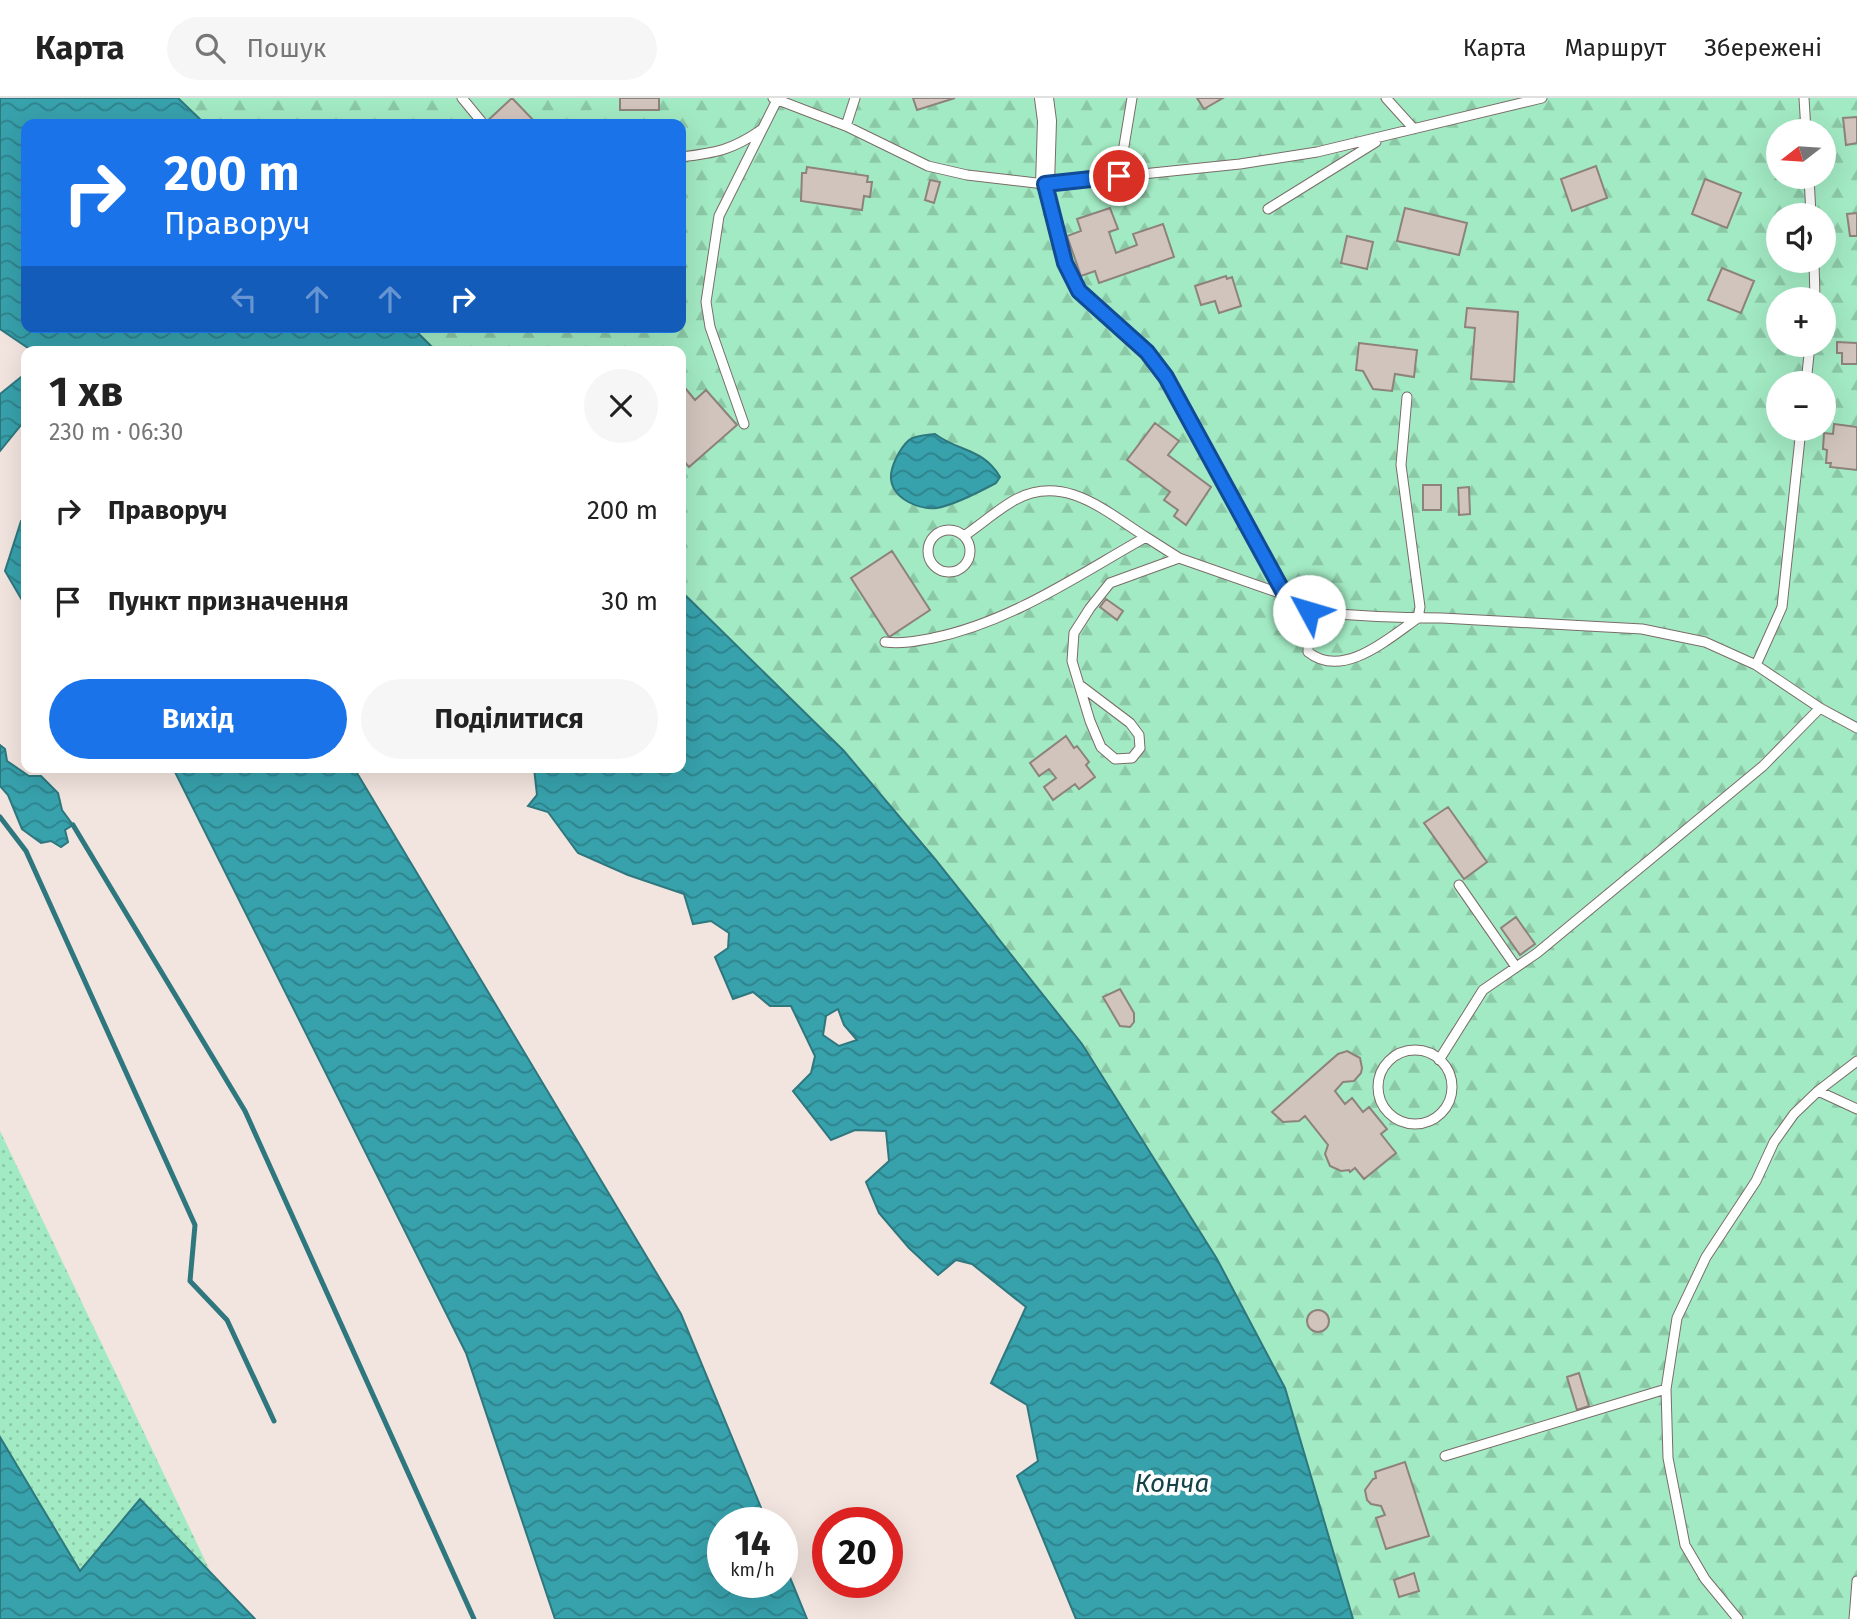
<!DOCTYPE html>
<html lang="uk">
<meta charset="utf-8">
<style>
body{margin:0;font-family:"Fira Sans",sans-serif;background:#f6f6f6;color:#222;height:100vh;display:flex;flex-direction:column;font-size:26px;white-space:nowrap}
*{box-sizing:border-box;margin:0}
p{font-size:23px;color:#767676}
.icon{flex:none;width:38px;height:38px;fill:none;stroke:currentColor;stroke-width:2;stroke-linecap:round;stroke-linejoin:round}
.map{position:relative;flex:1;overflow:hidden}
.details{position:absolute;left:21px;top:248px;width:665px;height:427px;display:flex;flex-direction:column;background:#fff;border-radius:14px;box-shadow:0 7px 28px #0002}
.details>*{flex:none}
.top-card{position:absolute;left:21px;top:21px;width:665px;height:214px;border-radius:14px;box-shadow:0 7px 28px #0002;background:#1a73e8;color:#fff;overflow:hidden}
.needle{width:46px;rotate:253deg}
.buttons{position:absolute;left:1766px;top:21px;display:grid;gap:14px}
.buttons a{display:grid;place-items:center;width:70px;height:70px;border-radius:50%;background:#fff;box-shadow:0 7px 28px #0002;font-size:35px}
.speed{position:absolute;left:707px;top:1409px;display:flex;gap:14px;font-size:35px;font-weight:700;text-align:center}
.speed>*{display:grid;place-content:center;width:91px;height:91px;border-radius:50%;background:#fff;box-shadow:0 7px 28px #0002;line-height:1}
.speed small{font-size:18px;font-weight:400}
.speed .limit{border:10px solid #d22;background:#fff;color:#111}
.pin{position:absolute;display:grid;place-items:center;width:60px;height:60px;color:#fff;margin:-30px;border:4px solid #fff;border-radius:50%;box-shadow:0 2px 7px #0007}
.me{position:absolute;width:77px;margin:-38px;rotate:309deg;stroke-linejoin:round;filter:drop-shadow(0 0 5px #0008)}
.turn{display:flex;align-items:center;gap:24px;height:147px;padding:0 28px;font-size:32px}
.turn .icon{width:91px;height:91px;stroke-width:2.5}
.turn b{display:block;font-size:49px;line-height:60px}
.lanes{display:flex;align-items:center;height:66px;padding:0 28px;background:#0003;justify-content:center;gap:35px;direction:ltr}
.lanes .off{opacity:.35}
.round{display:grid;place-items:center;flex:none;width:74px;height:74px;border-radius:37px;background:#f6f6f6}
.overview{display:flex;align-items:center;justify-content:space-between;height:119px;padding:0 28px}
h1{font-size:42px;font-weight:700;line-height:52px}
.button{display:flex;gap:14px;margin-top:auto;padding:14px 28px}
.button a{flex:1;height:80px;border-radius:42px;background:#1a73e8;color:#fff;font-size:28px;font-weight:700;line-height:80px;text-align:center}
.button a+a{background:#f6f6f6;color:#222}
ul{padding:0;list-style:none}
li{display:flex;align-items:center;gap:21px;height:91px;padding:0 28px}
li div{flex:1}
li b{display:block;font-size:26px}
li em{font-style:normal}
header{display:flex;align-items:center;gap:42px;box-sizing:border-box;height:98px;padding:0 35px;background:#fff;border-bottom:2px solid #e0e0e0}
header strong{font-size:33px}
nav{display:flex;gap:38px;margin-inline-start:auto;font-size:24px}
.search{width:490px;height:63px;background:#f6f6f6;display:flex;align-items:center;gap:18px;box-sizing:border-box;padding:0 24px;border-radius:38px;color:#767676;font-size:26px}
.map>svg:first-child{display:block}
</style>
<header>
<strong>Карта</strong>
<div class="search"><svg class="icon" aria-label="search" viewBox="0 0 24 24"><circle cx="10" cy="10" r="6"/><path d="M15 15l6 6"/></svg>Пошук</div>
<nav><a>Карта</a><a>Маршрут</a><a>Збережені</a></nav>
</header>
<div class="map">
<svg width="1857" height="1521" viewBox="0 0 1857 1521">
<defs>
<pattern id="grass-dots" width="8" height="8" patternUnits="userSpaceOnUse" patternTransform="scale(1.75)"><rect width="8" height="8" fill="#a2eac3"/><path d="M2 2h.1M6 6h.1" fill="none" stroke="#8bc8a6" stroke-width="1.8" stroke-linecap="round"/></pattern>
<pattern id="forest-firs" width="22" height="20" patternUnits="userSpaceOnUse" patternTransform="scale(1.75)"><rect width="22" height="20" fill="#a2eac3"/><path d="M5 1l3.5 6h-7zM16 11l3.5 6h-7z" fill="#8bc8a6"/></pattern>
<pattern id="water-waves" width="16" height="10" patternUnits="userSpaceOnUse" patternTransform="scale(1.75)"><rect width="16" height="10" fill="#37a1ac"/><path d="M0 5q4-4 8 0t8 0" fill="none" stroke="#2e828b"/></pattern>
</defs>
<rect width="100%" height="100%" fill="#f2e4de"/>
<path fill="url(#grass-dots)" d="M0,1033L233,1521H0Z"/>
<path fill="url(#forest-firs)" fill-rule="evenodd" d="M178,0H1857V1521H1353L1285,1290L1217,1161L1082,946L935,761L844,653L681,493V254H437L412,229H681V26H205ZM1778,33H1824V79H1778ZM1778,117H1824V163H1778ZM1778,201H1824V247H1778ZM1778,285H1824V331H1778Z"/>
<path fill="url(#water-waves)" stroke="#2e777e" stroke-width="2" fill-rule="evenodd" d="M0,0H178L205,26H26V229H412L437,254H34L0,231Z
M26,275V321L0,353V296Z
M935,336C959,354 983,350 1000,379L996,385C981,393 954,407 937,410C919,412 893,401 891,381C890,369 900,350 909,342C916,337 927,337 935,336Z
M26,418V509L5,473L21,423Z
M681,493L844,653L935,761L1082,946L1217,1161L1285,1290L1353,1521H1076L1017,1378L1038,1363L1027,1307L991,1285L1026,1209L972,1166L956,1162L938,1177L909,1150L879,1115L866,1084L889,1063L886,1033L855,1032L831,1042L793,993L811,975L815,958L791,908H770L753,894L733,901L715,859L728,850L729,835L711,823L693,826L684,796L628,777L578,755L548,714L528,708L537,697L534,670H681ZM838,911L844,927L857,942L839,948L823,937L826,918Z
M0,647L5,651L7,663L29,678H41L58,695L62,712L73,727L65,732L68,744L61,749L51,743L41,745L22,731L8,697L0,688Z
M173,670H354L681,1216L767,1424H723V1484H782V1460L807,1521H555L466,1255Z
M0,1339L80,1473L140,1401L255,1521H0Z"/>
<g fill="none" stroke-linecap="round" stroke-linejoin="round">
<path stroke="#2e777e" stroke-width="5" d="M0,719L26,753L195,1127L190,1183L227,1222L274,1323
M73,727L245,1013L474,1521"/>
</g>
<path fill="#d1c4bd" stroke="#8e827c" stroke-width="2" d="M512,0L537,26H484Z
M620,0H659V12H620Z
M913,0H955L917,12Z
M1197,0H1223L1204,11Z
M1857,19V45L1846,47L1843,20Z
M1596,68L1607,100L1572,113L1561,81Z
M807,69L868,78L867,84H872L870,99L864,98L862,112L801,103L802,75H806Z
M1705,81L1741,95L1727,130L1692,116Z
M930,82L940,84L934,105L925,102Z
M1110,110L1118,131L1109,134L1116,155L1137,147L1133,136L1163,126L1174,159L1099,185L1095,173L1081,178L1067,138L1081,133L1077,121Z
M1405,110L1467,125L1459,157L1397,143Z
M1857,115V138H1850L1847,116Z
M1347,138L1373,144L1367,171L1341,165Z
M1722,170L1754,183L1741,215L1708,202Z
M1226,178L1227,181L1232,179L1241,208L1219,215L1215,203L1201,207L1195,188Z
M1467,210L1518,214L1514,284L1471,281L1475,230L1465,229Z
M1837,244L1857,245V266H1842V255H1837Z
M1359,245L1417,252L1414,279L1395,276L1392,293L1373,291L1363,273L1356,272Z
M681,285L695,302L706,292L737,327L689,369L681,360Z
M1155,325L1179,343L1168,357L1211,389L1186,427L1174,418L1178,412L1164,402L1170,394L1127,362Z
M1834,326L1857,329V372L1830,369L1831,365H1826L1827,352L1823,351L1824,335L1833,336Z
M1423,387H1441V412H1423Z
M1469,389L1470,416L1459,417L1458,390Z
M892,453L930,512L889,539L851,480Z
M1106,501L1123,513L1117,522L1100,509Z
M1066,638L1074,650L1077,648L1089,664L1086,667L1095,679L1079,691L1075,686L1053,702L1044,689L1056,680L1049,671L1039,678L1030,665Z
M1448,709L1487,764L1464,781L1424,725Z
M1516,819L1535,846L1520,857L1501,830Z
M1120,891L1134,915V924L1130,929L1120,928L1103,899Z
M1347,953L1360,960L1362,970L1361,975L1354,983L1343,984L1335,993L1345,1006L1352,1000L1363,1014L1369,1009L1387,1031L1381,1036L1396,1055L1364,1081L1355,1070L1350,1074L1349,1072L1341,1073L1330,1068L1325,1056L1328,1047L1305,1018L1299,1023L1283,1024L1272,1014L1338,956Z
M1307 1223a11 11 0 1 1 22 0a11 11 0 1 1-22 0Z
M1579,1275L1589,1308L1577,1312L1567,1279Z
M1405,1364L1429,1438L1386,1451L1376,1420L1385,1417L1381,1408L1371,1406L1367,1402L1365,1392L1373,1381L1376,1380L1375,1374Z
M1414,1475L1419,1493L1399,1499L1394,1482Z"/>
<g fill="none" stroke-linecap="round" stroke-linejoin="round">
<g stroke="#796c67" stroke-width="11">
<path id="lane" d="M462,0L481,23
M773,0L846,28L928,68L967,77L1045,86L1240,66L1317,54L1542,0
M1386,0L1414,31
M1804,0L1806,33
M846,28L855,0
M681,59C716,55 732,52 761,32
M1119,78L1132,0
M1809,79L1811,117
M1045,86L1065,165L1079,193L1147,254L1166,279L1285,497
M1268,111L1376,44
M1814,163L1815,201
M1806,285L1810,247
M1407,299L1401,367L1420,509L1418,520C1389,540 1343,582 1308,554L1309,513C1353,518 1397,520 1442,520L1642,531L1705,544L1756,567L1820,610L1857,630
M744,326L710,229L706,204L719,118L777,2
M928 453a21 21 0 1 1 42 0a21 21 0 1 1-42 0Z
M964,438C980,427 996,413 1013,403C1063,374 1105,413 1146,439
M885,544C902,546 917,543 933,540C1011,524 1078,477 1146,439L1179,460L1285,497L1309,513
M1756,567L1782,509L1801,331
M1081,588L1130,625L1139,637L1140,650L1132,660L1115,661L1101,649L1090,623L1072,563L1074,535L1090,510L1110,485L1179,460
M1459,787L1516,869
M1378 989a37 37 0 1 1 74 0a37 37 0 1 1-74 0Z
M1439,962L1483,892L1537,855L1763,668L1820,610
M1818,993L1857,1011
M1445,1358L1666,1291
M1738,1521L1705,1481L1685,1447L1668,1360L1666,1291L1677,1220L1706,1159L1756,1083L1774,1044L1794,1016L1818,993L1857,963
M1854,1521L1857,1483"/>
</g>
<g stroke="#796c67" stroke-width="20">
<path id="street" d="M1044,0L1047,23L1045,86"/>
</g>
<use href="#lane" stroke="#fff" stroke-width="9"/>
<use href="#street" stroke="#fff" stroke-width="18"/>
</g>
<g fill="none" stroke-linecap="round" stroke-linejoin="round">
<g stroke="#114b97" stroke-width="18">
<path id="route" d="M1119,78L1045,86L1065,165L1079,193L1147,254L1166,279L1285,497L1309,513"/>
</g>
<use href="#route" stroke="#1a73e8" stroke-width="12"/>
</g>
<g text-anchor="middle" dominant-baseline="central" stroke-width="7" stroke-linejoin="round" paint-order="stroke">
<g font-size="26" font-style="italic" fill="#134247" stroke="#fff">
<text x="1172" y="1385">Конча</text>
</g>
</g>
</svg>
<div class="buttons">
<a><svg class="needle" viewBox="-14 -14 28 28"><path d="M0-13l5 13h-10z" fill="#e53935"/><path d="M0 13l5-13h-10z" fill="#767676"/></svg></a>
<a><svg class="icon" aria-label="sound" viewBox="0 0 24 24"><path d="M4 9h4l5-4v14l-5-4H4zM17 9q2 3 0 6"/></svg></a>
<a>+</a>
<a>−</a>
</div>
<div class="speed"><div>14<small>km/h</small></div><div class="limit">20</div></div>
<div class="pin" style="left:1119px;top:78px;background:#d93025"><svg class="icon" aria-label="arrive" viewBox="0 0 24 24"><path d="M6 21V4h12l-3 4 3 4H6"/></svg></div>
<svg class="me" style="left:1309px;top:513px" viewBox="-20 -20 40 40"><circle r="19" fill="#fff"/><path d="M0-13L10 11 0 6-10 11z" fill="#1a73e8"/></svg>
<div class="top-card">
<div class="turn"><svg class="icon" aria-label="right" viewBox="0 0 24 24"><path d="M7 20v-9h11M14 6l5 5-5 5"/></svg><div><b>200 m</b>Праворуч</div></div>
<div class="lanes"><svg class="icon off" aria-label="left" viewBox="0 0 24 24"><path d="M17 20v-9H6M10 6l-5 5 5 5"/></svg><svg class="icon off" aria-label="ahead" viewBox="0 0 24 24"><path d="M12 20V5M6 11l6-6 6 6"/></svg><svg class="icon off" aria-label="ahead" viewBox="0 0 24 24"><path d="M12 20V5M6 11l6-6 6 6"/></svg><svg class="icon" aria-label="right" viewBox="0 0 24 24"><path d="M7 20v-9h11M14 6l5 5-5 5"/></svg></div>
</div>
<section class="details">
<div class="overview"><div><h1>1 хв</h1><p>230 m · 06:30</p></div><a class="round"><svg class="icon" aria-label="close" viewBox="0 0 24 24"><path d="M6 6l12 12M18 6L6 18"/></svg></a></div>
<ul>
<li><svg class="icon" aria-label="right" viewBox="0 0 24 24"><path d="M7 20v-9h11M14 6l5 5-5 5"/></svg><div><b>Праворуч</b></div><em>200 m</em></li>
<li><svg class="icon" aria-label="arrive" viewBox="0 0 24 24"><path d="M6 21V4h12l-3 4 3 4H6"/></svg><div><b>Пункт призначення</b></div><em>30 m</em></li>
</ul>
<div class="button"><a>Вихід</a><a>Поділитися</a></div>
</section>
</div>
